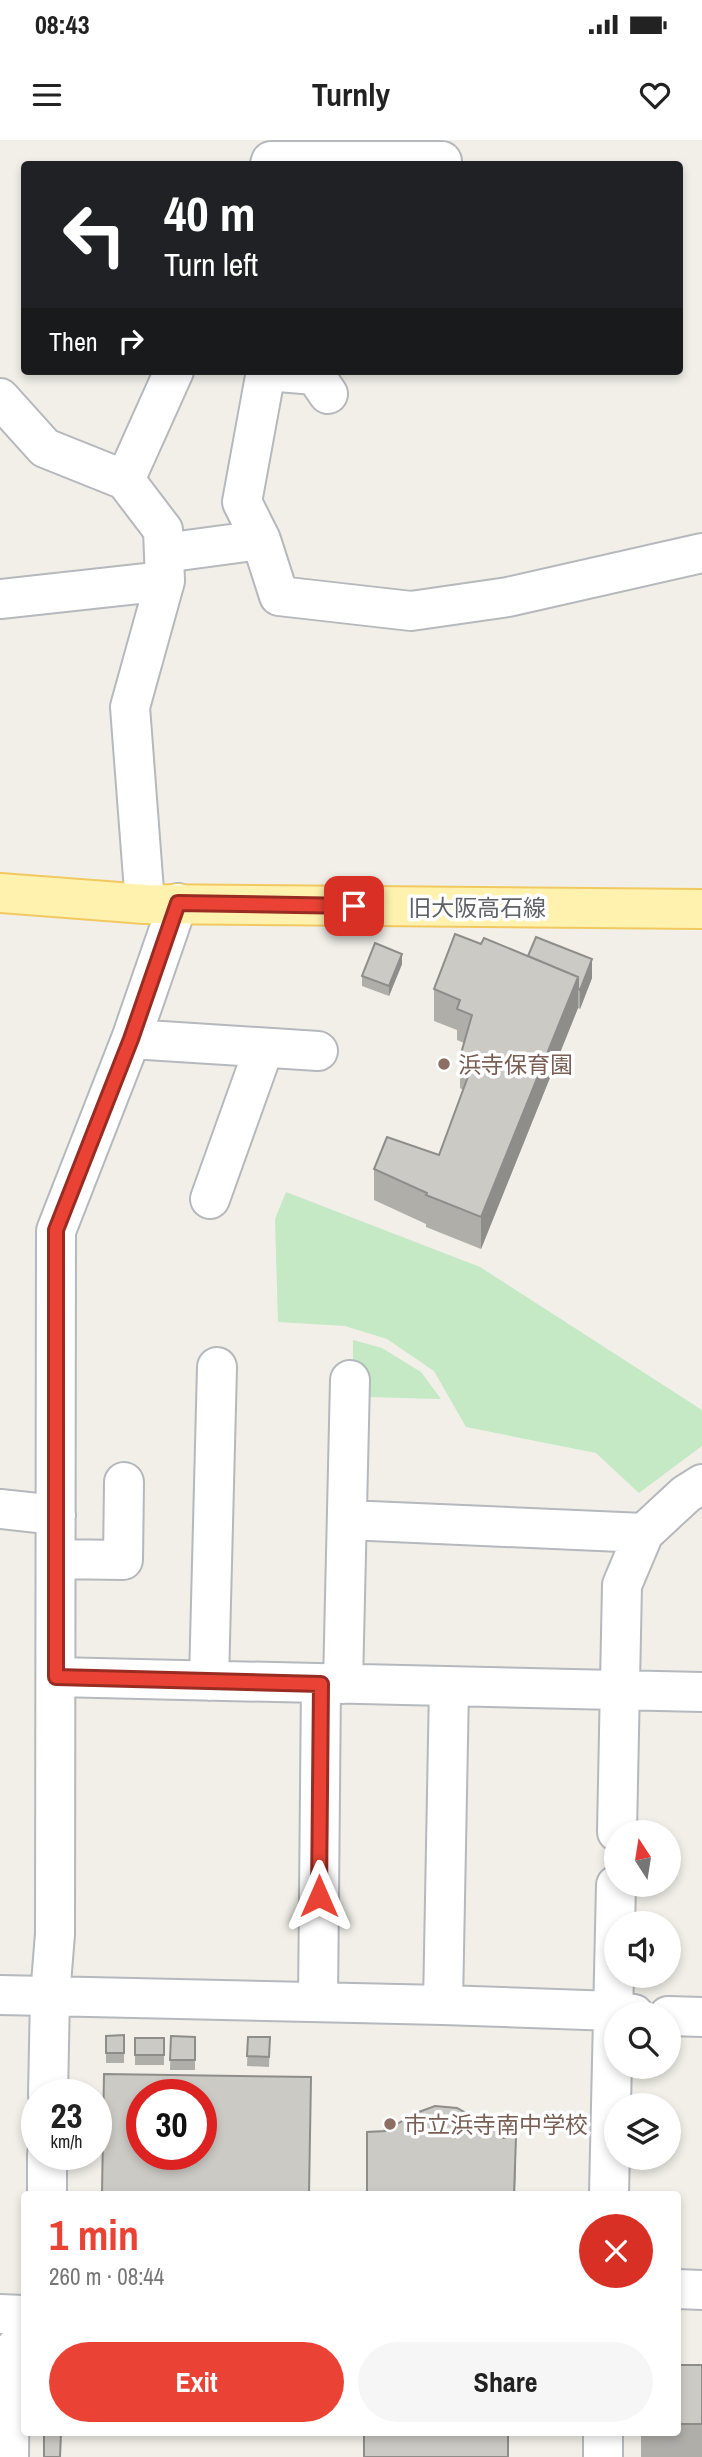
<!DOCTYPE html>
<meta charset="utf-8">
<style>
body{margin:0;font-family:"Archivo Narrow","Noto Sans JP",sans-serif;background:#f6f6f6;color:#222;height:100vh;display:flex;flex-direction:column;font-size:26px;white-space:nowrap}
*{box-sizing:border-box;margin:0}
p{font-size:23px;color:#767676}
.icon{flex:none;width:38px;height:38px;fill:none;stroke:currentColor;stroke-width:2;stroke-linecap:round;stroke-linejoin:round}
.map{position:relative;flex:1;overflow:hidden}
.details{position:absolute;left:21px;top:2051px;width:660px;height:245px;display:flex;flex-direction:column;background:#fff;border-radius:7px;box-shadow:0 4px 10px #0003}
.details>*{flex:none}
.banner{position:absolute;left:21px;top:21px;width:662px;height:214px;border-radius:7px;box-shadow:0 4px 10px #0003;background:#202124;color:#fff;overflow:hidden}
.needle{width:46px;rotate:348deg}
.controls{position:absolute;left:604px;top:1680px;display:grid;gap:14px}
.controls a{display:grid;place-items:center;width:77px;height:77px;border-radius:50%;background:#fff;box-shadow:0 4px 10px #0003;font-size:35px}
.speed{position:absolute;left:21px;top:1939px;display:flex;gap:14px;font-size:35px;font-weight:700;text-align:center}
.speed>*{display:grid;place-content:center;width:91px;height:91px;border-radius:50%;background:#fff;box-shadow:0 4px 10px #0003;line-height:1}
.speed small{font-size:18px;font-weight:400}
.speed .limit{border:10px solid #d22;background:#fff;color:#111}
.pin{position:absolute;display:grid;place-items:center;width:60px;height:60px;color:#fff;margin:-30px;border-radius:14px;box-shadow:0 4px 10px #0006}
.me{position:absolute;width:77px;margin:-38px;rotate:0deg;stroke-linejoin:round;filter:drop-shadow(0 0 5px #0008)}
.turn{display:flex;align-items:center;gap:24px;height:147px;padding:0 28px;font-size:32px}
.turn .icon{width:91px;height:91px;stroke-width:2.5}
.turn b{display:block;font-size:49px;line-height:60px}
.then{display:flex;align-items:center;height:66px;padding:0 28px;background:#0003;gap:14px;font-size:26px}
.round{display:grid;place-items:center;flex:none;width:74px;height:74px;border-radius:37px;background:#f6f6f6}
.head{display:flex;align-items:center;justify-content:space-between;height:119px;padding:0 28px}
h1{font-size:42px;font-weight:700;line-height:52px;color:#ea4335}
.action{display:flex;gap:14px;margin-top:auto;padding:14px 28px}
.action a{flex:1;height:80px;border-radius:42px;background:#ea4335;color:#fff;font-size:28px;font-weight:700;line-height:80px;text-align:center}
.action a+a{background:#f6f6f6;color:#222}
.status{display:flex;justify-content:space-between;align-items:center;height:49px;padding:0 35px;background:#fff;direction:ltr}
.status svg{height:19px;fill:currentColor}
header{display:flex;justify-content:space-between;align-items:center;height:91px;padding:0 28px;background:#fff;font-size:32px;font-weight:700}
.map>svg:first-child{display:block}
</style>
<div class="status"><b>08:43</b><svg viewBox="0 0 49 12"><path d="M0 12V9h3v3zM5 12V6h3v6zM10 12V3h3v9zM15 12V0h3v12zM26 1h20v11H26zM47 4h2v5h-2z"/></svg></div>
<header><svg class="icon" aria-label="menu" viewBox="0 0 24 24"><path d="M4 6h16M4 12h16M4 18h16"/></svg>Turnly<svg class="icon" aria-label="heart" viewBox="0 0 24 24"><path d="M12 20l-8-8c-3-5 5-10 8-4 3-6 11-1 8 4z"/></svg></header>
<div class="map">
<svg width="702" height="2317" viewBox="0 0 702 2317">
<rect width="100%" height="100%" fill="#f1efe8"/>
<path fill="#c5e8c5" d="M286,1052L480,1127L702,1270V1306L639,1353L596,1313L466,1287L434,1231L387,1199L345,1186L278,1182L275,1079Z
M353,1200L382,1208L421,1232L441,1259L365,1257L353,1230Z"/>
<g fill="none" stroke-linecap="round" stroke-linejoin="round">
<g stroke="#b5b8bc" stroke-width="42">
<path id="minor" d="M270,24L271,21H442
M267,231L315,235L328,254
M0,258L45,308L125,340L163,390L165,441L130,567L145,764
M125,340L174,231
M261,400L242,362L266,231
M164,413L261,400L279,456L411,471L508,457L702,413
M0,459L165,441
M131,899L318,911
M210,1059L264,908
M0,1369L56,1375
M347,1380L644,1393
M56,1419L123,1420L124,1342
M56,1537L702,1552
M209,1541L217,1227
M343,1544L350,1240
M617,1692L622,1445L644,1393L686,1354L702,1344
M0,1855L443,1865L614,1871L634,1874
M318,1862L321,1544
M443,1865L449,1547
M668,1876L702,1877
M48,1955L50,1856L55,1794L56,1091L131,899L178,763
M47,2054V2014
M609,2054L616,1745
M677,2149L702,2150
M0,2174L24,2175
M9,2317L10,2214L24,2198
M603,2317V2292"/>
</g>
<g stroke="#f2c960" stroke-width="42">
<path id="major" d="M0,753L145,764L702,769"/>
</g>
<use href="#minor" stroke="#fff" stroke-width="38"/>
<use href="#major" stroke="#fff2af" stroke-width="38"/>
</g>
<path fill="#afaea9" d="M481,804L528,816L592,838L580,869L578,868L481,1109L426,1087V1084L374,1060V1029L439,1015L463,950L460,948V917L464,903L457,900V890L434,881V849Z
M402,824L389,856L362,846V836Z
M124,1895V1923H106V1896Z
M171,1896L195,1897V1930H170Z
M248,1897H270L269,1927L247,1926Z
M135,1898H164V1925H135Z
M677,2225H702V2317H641V2292H677Z"/>
<path fill="#8f8d8a" d="M402,814V824L389,856V846Z
M592,819V838L580,869V850Z
M578,837V868L481,1109V1077Z
M516,1997V2023L515,2054H514Z"/>
<path fill="#cccac5" stroke="#8f8d8a" stroke-width="2" fill-rule="evenodd" d="M455,794L481,804L484,798L578,837L481,1077L426,1055L427,1053L374,1029L387,997L439,1015L473,923L460,917L472,875L457,869L460,860L434,849Z
M536,797L592,819L580,850L578,849V837L528,816Z
M375,803L402,814L389,846L362,836Z
M124,1895V1913H106V1896Z
M171,1896L195,1897V1920H170Z
M248,1897H270L269,1917L247,1916Z
M135,1898H164V1915H135Z
M104,1934L311,1937L309,2054H102ZM142,1955H201V2014H142Z
M435,1966L457,1968L475,1978L483,1985L499,1988L503,1998L516,1997L514,2054H367V1992L385,1991L384,1985L397,1984L416,1973Z
M677,2225H702V2284H677Z
M44,2292H61L60,2317H44Z
M364,2292H508V2317H364Z"/>
<g fill="none" stroke-linecap="round" stroke-linejoin="round">
<g stroke="#982c22" stroke-width="18">
<path id="route" d="M319,1756L321,1544L56,1537V1090L131,899L178,763L354,766"/>
</g>
<use href="#route" stroke="#ea4335" stroke-width="12"/>
</g>
<g fill="#8d6e63" stroke="#fff" stroke-width="2.5">
<circle cx="444" cy="924" r="7"/>
<circle cx="390" cy="1984" r="7"/>
</g>
<g text-anchor="middle" dominant-baseline="central" stroke-width="7" stroke-linejoin="round" paint-order="stroke">
<g font-size="23" fill="#5f6368" stroke="#fff">
<text x="477" y="767">旧大阪高石線</text>
</g>
<g font-size="23" fill="#785e54" stroke="#fff" text-anchor="start">
<text x="458" y="924">浜寺保育園</text>
<text x="404" y="1984">市立浜寺南中学校</text>
</g>
</g>
</svg>
<div class="controls">
<a><svg class="needle" viewBox="-14 -14 28 28"><path d="M0-13l5 13h-10z" fill="#e53935"/><path d="M0 13l5-13h-10z" fill="#767676"/></svg></a>
<a><svg class="icon" aria-label="sound" viewBox="0 0 24 24"><path d="M4 9h4l5-4v14l-5-4H4zM17 9q2 3 0 6"/></svg></a>
<a><svg class="icon" aria-label="search" viewBox="0 0 24 24"><circle cx="10" cy="10" r="6"/><path d="M15 15l6 6"/></svg></a>
<a><svg class="icon" aria-label="layers" viewBox="0 0 24 24"><path d="M12 4l9 5-9 5-9-5zM3 14l9 5 9-5"/></svg></a>
</div>
<div class="speed"><div>23<small>km/h</small></div><div class="limit">30</div></div>
<div class="pin" style="left:354px;top:766px;background:#d93025"><svg class="icon" aria-label="arrive" viewBox="0 0 24 24"><path d="M6 21V4h12l-3 4 3 4H6"/></svg></div>
<svg class="me" style="left:319px;top:1756px" viewBox="-20 -20 40 40"><path d="M0-17L14 15 0 8-14 15z" fill="#ea4335" stroke="#fff" stroke-width="4"/></svg>
<div class="banner">
<div class="turn"><svg class="icon" aria-label="left" viewBox="0 0 24 24"><path d="M17 20v-9H6M10 6l-5 5 5 5"/></svg><div><b>40 m</b>Turn left</div></div>
<div class="then">Then<svg class="icon" aria-label="right" viewBox="0 0 24 24"><path d="M7 20v-9h11M14 6l5 5-5 5"/></svg></div>
</div>
<section class="details">
<div class="head"><div><h1>1 min</h1><p>260 m · 08:44</p></div><a class="round" style="background:#d93025;color:#fff"><svg class="icon" aria-label="close" viewBox="0 0 24 24"><path d="M6 6l12 12M18 6L6 18"/></svg></a></div>
<div class="action"><a>Exit</a><a>Share</a></div>
</section>
</div>
